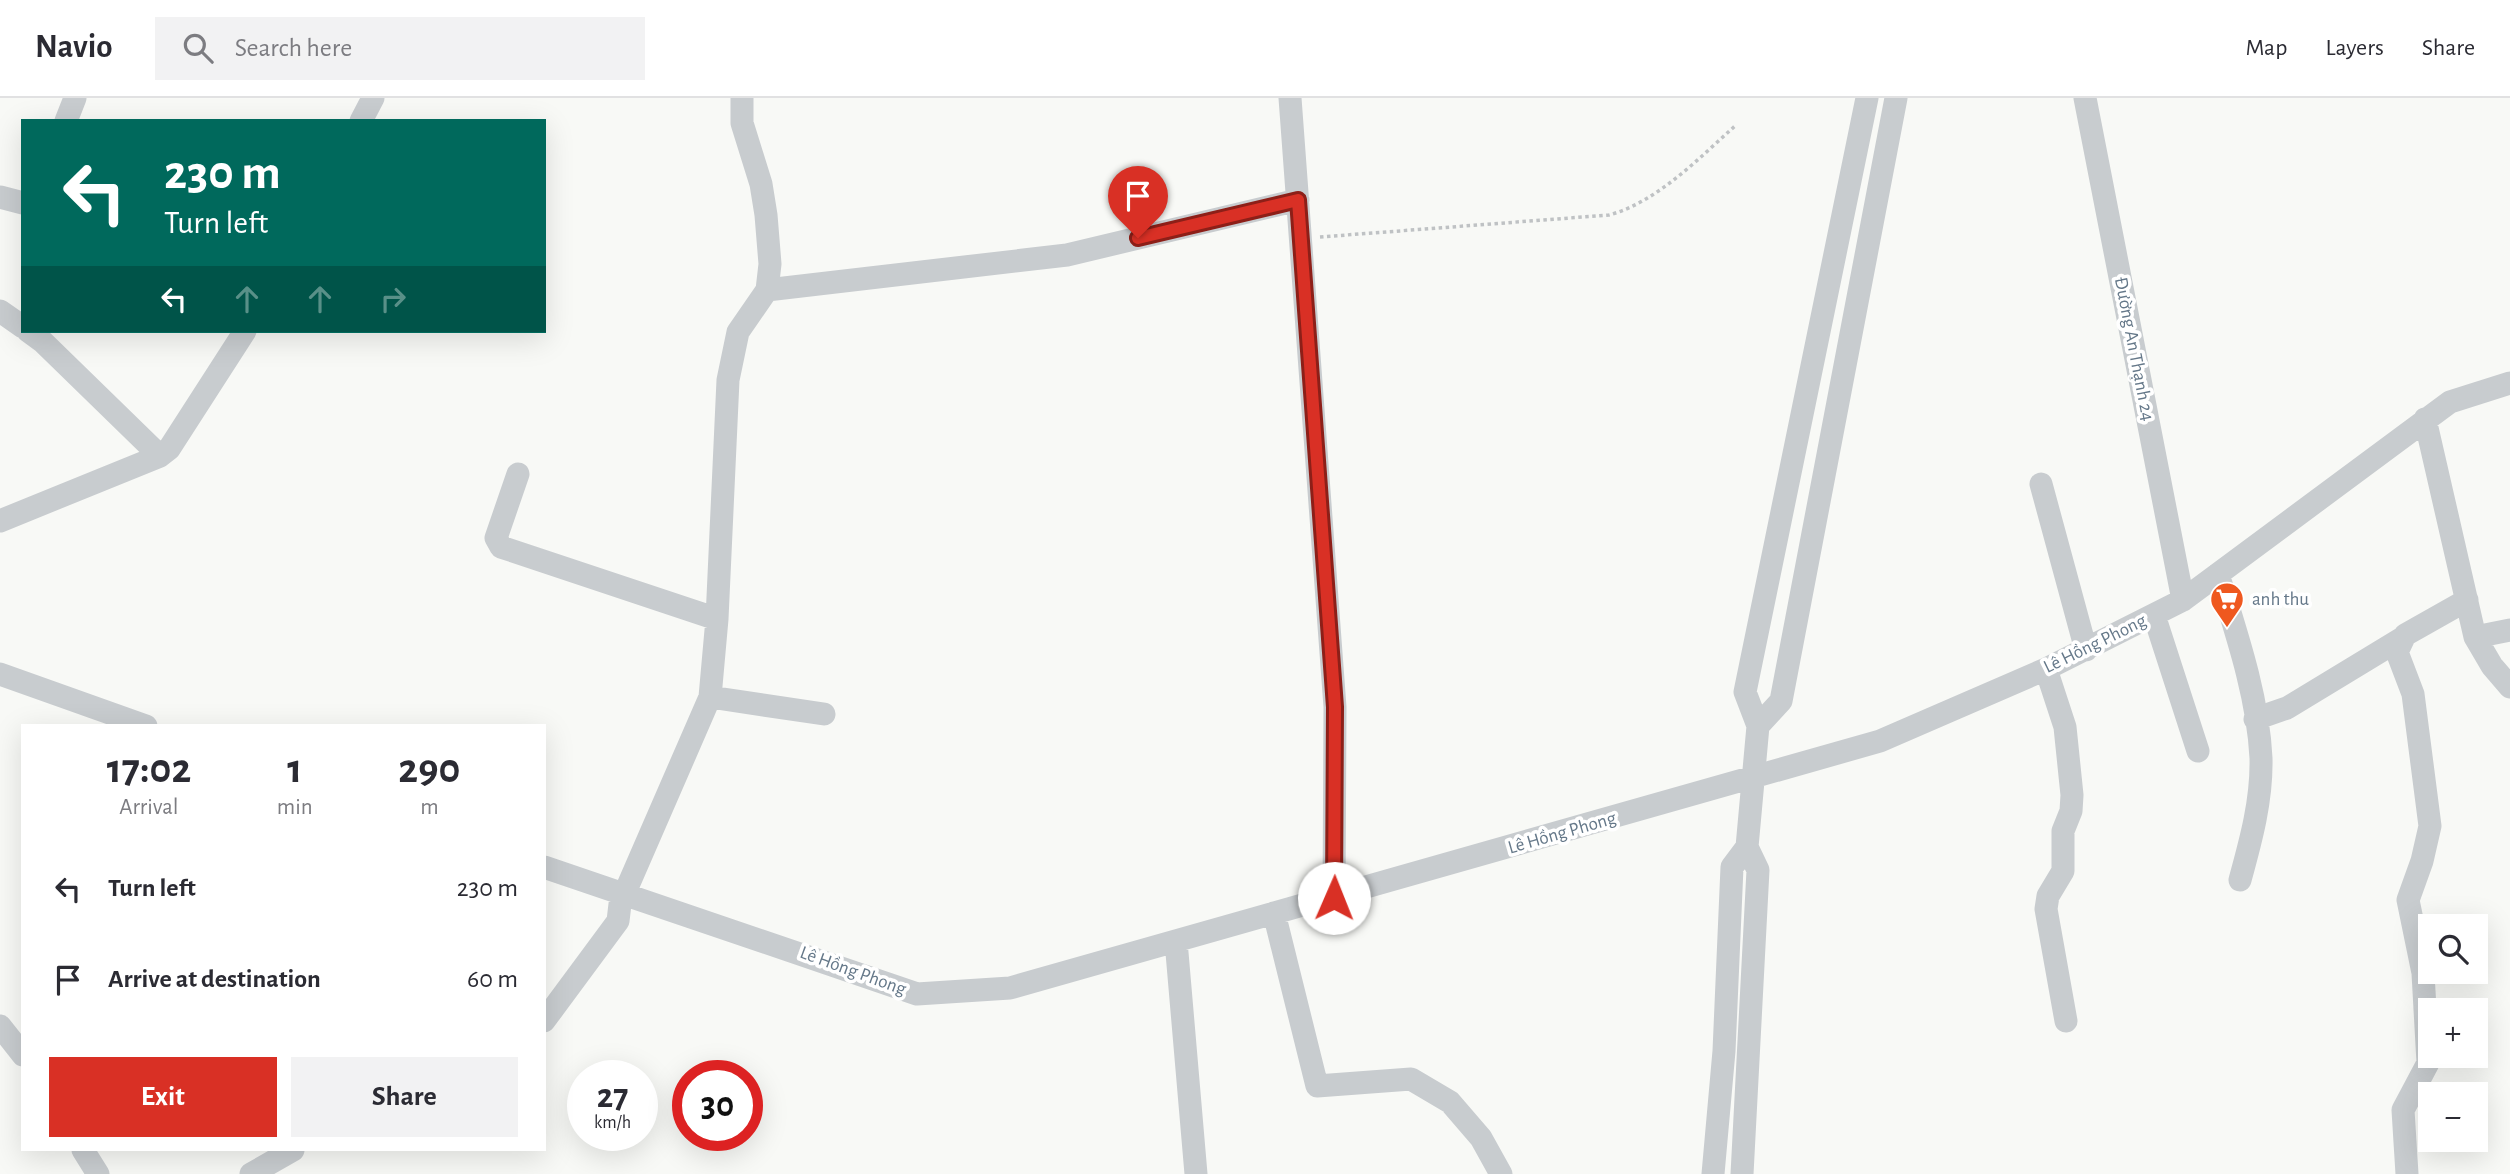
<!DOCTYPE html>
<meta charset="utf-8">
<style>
body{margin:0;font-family:"Alegreya Sans",sans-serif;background:#f2f2f3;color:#2b2b33;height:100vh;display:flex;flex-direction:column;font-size:26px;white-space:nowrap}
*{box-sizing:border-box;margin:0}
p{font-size:23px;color:#7c7c81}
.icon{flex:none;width:38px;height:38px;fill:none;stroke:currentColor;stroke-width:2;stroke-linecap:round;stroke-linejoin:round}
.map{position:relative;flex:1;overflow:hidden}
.side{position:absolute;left:21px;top:626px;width:525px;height:427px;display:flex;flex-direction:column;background:#fff;border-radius:0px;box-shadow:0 7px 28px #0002}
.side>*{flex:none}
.top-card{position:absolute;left:21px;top:21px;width:525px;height:214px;border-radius:0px;box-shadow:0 7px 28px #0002;background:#00695c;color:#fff;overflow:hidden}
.tools{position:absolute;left:2418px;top:816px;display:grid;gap:14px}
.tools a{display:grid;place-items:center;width:70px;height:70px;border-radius:0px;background:#fff;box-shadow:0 7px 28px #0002;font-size:35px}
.speed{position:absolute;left:567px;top:962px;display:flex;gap:14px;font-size:35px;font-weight:700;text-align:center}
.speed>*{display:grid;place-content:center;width:91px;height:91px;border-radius:50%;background:#fff;box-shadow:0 7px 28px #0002;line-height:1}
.speed small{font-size:18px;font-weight:400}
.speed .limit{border:10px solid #d22;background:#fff;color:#111}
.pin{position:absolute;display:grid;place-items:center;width:60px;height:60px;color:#fff;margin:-72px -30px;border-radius:50% 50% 50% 0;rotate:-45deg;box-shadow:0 0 7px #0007}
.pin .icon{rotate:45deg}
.me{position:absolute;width:77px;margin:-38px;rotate:1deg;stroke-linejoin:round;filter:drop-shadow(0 0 5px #0008)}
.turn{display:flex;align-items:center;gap:24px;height:147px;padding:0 28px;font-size:32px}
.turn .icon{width:91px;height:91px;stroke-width:2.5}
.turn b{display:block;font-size:49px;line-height:60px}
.lanes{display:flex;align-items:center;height:66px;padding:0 28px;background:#0003;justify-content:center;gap:35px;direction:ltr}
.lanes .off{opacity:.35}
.eta{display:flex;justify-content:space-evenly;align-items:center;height:119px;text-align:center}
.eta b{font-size:42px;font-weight:700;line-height:49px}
.cta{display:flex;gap:14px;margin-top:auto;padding:14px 28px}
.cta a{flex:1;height:80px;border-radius:0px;background:#d93025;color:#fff;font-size:28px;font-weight:700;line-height:80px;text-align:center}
.cta a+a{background:#f2f2f3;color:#2b2b33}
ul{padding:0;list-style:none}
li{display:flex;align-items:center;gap:21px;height:91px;padding:0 28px}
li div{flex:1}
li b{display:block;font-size:26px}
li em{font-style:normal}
header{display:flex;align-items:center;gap:42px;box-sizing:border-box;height:98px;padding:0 35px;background:#fff;border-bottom:2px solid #e1e1e2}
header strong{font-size:33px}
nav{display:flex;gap:38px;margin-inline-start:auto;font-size:24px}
.search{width:490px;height:63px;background:#f2f2f3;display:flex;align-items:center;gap:18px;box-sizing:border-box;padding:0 24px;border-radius:0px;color:#7c7c81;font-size:26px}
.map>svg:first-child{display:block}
</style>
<header>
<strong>Navio</strong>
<div class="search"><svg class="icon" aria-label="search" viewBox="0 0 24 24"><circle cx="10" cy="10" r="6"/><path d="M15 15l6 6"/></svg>Search here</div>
<nav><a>Map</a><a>Layers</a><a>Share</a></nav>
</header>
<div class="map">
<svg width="2510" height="1076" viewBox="0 0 2510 1076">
<rect width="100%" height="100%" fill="#f8f9f6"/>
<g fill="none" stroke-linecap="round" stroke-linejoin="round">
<path stroke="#bfc2c4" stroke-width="3.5" stroke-dasharray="3.5 3.5" stroke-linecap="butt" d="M1320,139L1609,117C1657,104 1698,61 1735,28"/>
<path stroke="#c8cccf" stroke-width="23" d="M1290,0L1335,609L1334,800
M2085,0L2183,502
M66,23L75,0
M361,23L373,0
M0,99L23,105
M767,192L1067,157L1298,102
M0,213L23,229
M28,233L43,244L160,358
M2425,321L2475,539L2492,568L2510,589
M518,376L496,440L501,449L717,521
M2041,386L2086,552
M0,423L160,358L169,351L245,233
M2218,476C2236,534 2258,598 2261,660C2262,702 2251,742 2240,782
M2154,517L2198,653
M2475,539L2510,532
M2046,571L2065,629L2072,697L2071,713L2063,733V773L2048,798L2046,811L2066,923
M0,576L146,628
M710,599L824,616
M2255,621L2287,610L2404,539
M1758,628L1781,603L1896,0
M1747,749L1758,628L1745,594L1867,0
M544,769L917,896L1010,890L1880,643L2046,571L2183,502L2450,304L2510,285
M1274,815L1317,988L1411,981L1450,1004L1481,1040L1501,1076
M1176,843L1196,1076
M544,923L618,823L620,806L710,599L717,521L728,282L738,234L767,192L770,166L766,117L761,86L742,25V0
M0,928L23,957
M83,1052L98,1076
M251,1076L293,1052
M1713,1076L1724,953L1732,769L1747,749L1758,772L1742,1076
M2407,1076L2403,1012L2428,965L2423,875L2408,802L2422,763L2430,728L2413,596L2397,554L2405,537L2467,502"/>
</g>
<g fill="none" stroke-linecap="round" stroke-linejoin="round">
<g stroke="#8d1f18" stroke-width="18">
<path id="route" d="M1138,140L1298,102L1335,609L1334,800"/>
</g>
<use href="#route" stroke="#d93025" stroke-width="12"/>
</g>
<defs>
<g id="supermarket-pin" transform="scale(1.75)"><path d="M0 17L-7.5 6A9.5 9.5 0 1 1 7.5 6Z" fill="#ef581f" stroke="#fff"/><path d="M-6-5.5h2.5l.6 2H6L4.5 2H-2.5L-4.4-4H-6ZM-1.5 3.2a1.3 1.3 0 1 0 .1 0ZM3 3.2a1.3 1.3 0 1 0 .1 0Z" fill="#fff"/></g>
</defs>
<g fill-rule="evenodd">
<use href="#supermarket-pin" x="2227" y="501"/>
</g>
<g text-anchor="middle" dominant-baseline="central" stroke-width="7" stroke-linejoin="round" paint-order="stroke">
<g font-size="19" fill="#657889" stroke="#fff">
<text transform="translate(2134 251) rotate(79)">Đường An Thạnh 24</text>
<text transform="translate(2095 546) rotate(-26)">Lê Hồng Phong</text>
<text transform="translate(1562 735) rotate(-16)">Lê Hồng Phong</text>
<text transform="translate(853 873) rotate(20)">Lê Hồng Phong</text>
</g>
<g font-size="19" fill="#657889" stroke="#fff" text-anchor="start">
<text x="2252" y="501">anh thu</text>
</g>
</g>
</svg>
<div class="tools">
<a><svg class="icon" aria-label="search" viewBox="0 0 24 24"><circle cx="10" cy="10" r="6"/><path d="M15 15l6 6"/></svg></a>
<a>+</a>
<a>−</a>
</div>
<div class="speed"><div>27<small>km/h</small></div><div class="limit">30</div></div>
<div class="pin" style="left:1138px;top:140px;background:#d93025"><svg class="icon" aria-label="arrive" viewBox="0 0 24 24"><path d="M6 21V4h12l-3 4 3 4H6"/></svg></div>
<svg class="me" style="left:1334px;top:800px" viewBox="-20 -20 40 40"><circle r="19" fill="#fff"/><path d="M0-13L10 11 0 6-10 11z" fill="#d93025"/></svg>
<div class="top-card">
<div class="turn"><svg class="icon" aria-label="left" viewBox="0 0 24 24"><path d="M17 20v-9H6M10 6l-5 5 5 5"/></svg><div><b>230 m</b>Turn left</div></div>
<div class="lanes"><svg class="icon" aria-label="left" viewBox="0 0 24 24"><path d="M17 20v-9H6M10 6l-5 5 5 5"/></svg><svg class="icon off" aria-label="ahead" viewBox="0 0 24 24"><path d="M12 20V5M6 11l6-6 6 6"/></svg><svg class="icon off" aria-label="ahead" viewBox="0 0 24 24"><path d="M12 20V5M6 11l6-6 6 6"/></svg><svg class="icon off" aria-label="right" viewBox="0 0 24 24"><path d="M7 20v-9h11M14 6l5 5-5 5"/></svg></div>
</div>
<section class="side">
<div class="eta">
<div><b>17:02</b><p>Arrival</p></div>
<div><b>1</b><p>min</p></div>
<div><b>290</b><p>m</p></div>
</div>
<ul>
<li><svg class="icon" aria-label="left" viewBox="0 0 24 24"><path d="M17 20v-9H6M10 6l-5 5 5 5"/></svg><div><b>Turn left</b></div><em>230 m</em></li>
<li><svg class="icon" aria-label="arrive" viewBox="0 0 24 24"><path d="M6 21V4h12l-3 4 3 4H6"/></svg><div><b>Arrive at destination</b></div><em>60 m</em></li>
</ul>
<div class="cta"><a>Exit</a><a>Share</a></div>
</section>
</div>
